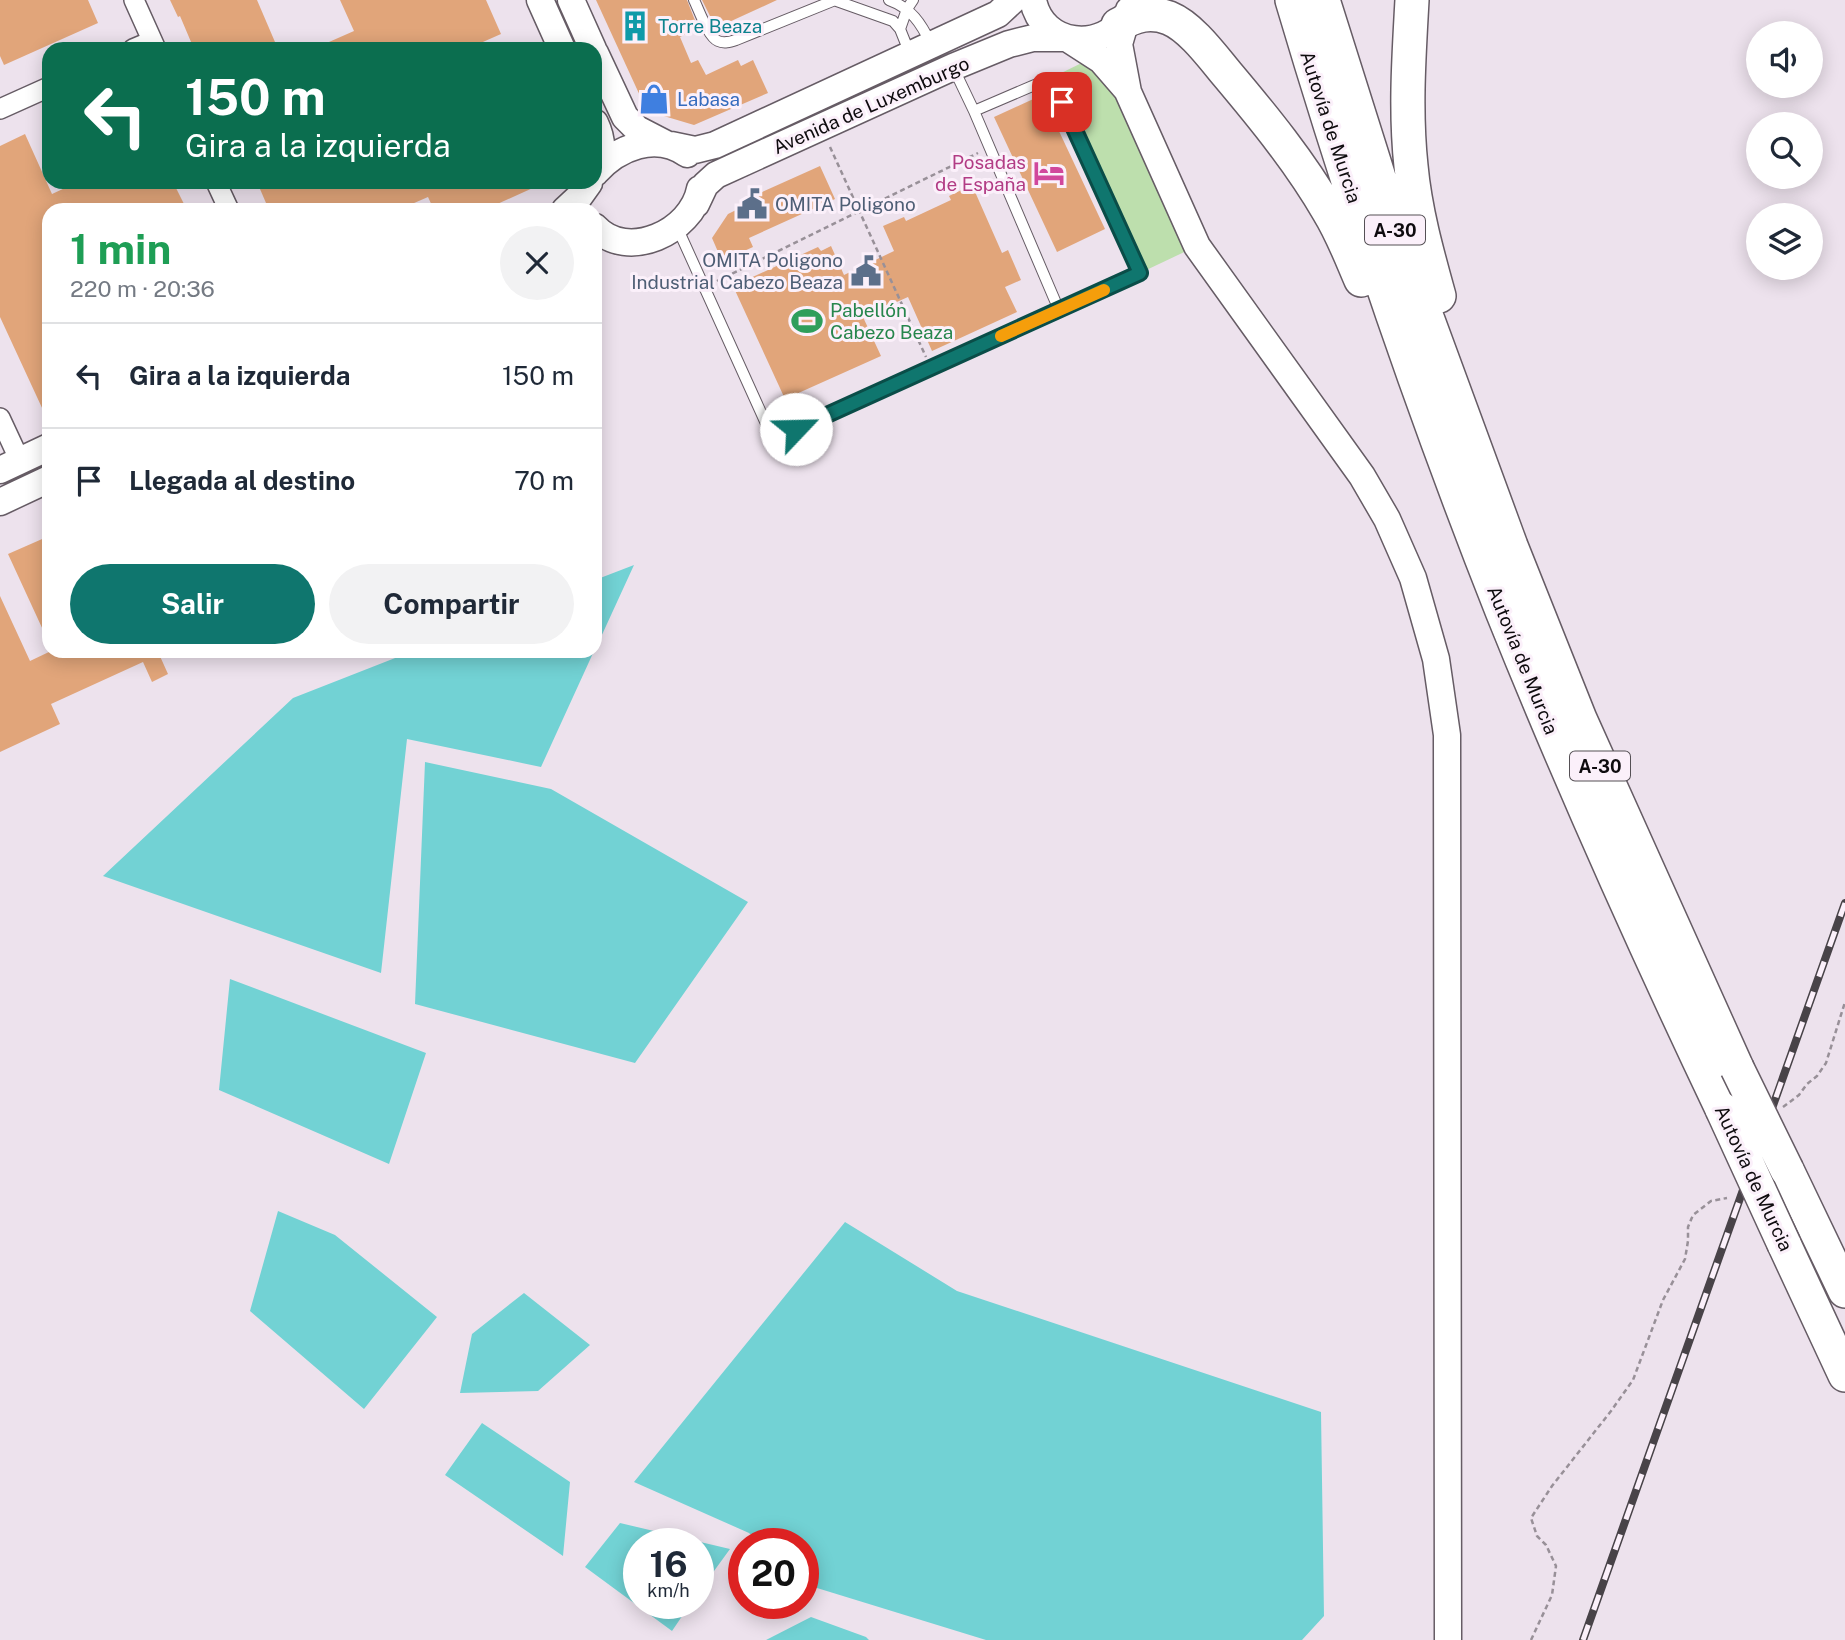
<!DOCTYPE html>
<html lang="es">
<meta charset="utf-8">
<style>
body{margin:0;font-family:"Public Sans",sans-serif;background:#f2f2f3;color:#1f2937;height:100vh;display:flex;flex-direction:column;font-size:26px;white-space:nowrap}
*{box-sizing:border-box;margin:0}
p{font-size:23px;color:#747a83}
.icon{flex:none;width:38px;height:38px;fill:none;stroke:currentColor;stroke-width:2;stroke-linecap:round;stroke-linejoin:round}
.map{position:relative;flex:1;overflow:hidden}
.sheet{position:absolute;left:42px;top:203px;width:560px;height:455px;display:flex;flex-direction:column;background:#fff;border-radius:21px;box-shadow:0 4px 18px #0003}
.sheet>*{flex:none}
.banner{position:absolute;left:42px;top:42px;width:560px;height:147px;border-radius:21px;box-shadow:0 4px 18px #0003;background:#0b6e4f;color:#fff;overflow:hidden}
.fabs{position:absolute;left:1746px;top:21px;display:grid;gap:14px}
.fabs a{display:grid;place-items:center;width:77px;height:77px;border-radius:50%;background:#fff;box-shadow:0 4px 18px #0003;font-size:35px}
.speed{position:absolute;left:623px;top:1528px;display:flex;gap:14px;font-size:35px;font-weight:700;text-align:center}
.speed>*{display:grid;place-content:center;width:91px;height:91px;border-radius:50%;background:#fff;box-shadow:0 4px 18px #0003;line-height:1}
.speed small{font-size:18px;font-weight:400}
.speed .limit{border:10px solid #d22;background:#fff;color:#111}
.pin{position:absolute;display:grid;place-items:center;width:60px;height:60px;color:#fff;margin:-30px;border-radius:14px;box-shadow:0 4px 10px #0006}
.me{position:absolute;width:77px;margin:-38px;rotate:66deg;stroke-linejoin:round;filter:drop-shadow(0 0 5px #0008)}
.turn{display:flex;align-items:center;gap:24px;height:147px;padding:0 28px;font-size:32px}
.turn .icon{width:91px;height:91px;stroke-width:2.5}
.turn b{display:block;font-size:49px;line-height:60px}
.round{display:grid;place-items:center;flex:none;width:74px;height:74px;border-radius:37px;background:#f2f2f3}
.headline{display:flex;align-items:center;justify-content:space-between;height:119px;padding:0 28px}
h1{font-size:42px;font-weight:700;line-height:52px;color:#1e9e55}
.cta{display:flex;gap:14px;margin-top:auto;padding:14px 28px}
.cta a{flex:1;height:80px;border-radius:42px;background:#0f766e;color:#fff;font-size:28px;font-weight:700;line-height:80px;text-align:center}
.cta a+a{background:#f2f2f3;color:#1f2937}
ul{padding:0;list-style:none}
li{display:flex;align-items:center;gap:21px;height:105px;padding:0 28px;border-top:2px solid #e0e1e3}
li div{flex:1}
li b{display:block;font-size:26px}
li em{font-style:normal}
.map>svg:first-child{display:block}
</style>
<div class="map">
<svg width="1845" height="1640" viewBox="0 0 1845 1640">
<rect width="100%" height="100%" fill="#ede2ed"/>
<path fill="#bddfad" d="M1096,56L1197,246L1140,273L1051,78Z"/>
<path fill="#72d2d4" d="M634,565L595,650V580Z
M413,651H594L541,767L407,739L381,973L103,876L293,698Z
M425,762L551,789L748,902L635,1063L415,1004Z
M230,979L426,1053L389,1164L219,1090Z
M278,1211L335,1235L437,1317L364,1409L250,1311Z
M845,1222L957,1291L1321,1412L1324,1616L1302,1640H986L804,1584L803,1544L760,1543L749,1533L634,1482Z
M524,1293L590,1345L538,1391L460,1393L472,1334Z
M482,1423L570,1482L563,1556L445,1475Z
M620,1523L730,1549L698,1593V1544H639V1603H691L672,1631L585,1567Z
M811,1617L866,1637L869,1640H766Z"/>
<path fill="#e1a57a" d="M0,0H88L98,23L4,65L0,56Z
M170,0H257L278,49H194L180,16L178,17Z
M340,0H486L501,34L467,49H313L354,31Z
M596,0H687L698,28L680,37L691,63L698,60L706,75L738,60L741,66L753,60L768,93L694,125L647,111Z
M702,0H777L716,28Z
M1042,95L1105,229L1057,252L994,117Z
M25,134L52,194L78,182H173L187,210H49V423L0,317V146Z
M820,166L835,199L749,238L753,247L722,261L712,238L728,214L742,207L740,202Z
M257,182H546L484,210H434L428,197L398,210H269Z
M972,185L1002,253L1008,250L1021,280L1005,287L1017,312L932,351L908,297L863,317L881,356L785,399L733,286L818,247L821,251L831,246L844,275L894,251L883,226L904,217L906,221L951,200L949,196Z
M49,536V643L8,554Z
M0,596L30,661L51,651H166L159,654L168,674L152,682L143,662L51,704L60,724L0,752Z"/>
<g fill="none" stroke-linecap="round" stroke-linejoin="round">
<g stroke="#665c65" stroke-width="12">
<path id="service" d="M694,0C699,10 708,37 718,41C724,44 730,42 736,40L835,0
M834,0L893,21L900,29L910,54
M889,0C911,8 921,23 931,44
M900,29L907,9L913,0
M953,67L974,111
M677,227L773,439C896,384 1018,329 1140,273L1051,78L974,111L1059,310"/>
</g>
<g stroke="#665c65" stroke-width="22">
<path id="minor" d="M134,0L156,49
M133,49L152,41
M0,109L49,87
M216,182L229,210
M0,418L20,461"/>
</g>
<g stroke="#665c65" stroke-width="29">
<path id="secondary" d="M540,0L562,49
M571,0L593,49
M1033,0C1042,47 1103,53 1127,14
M1129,10L1119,44L1128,92L1197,246L1362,476L1387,519L1413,578L1436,659L1447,735L1448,1640
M1070,40L1101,60L1127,90
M595,53L625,117L637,129L666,144
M595,123C604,142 602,153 595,173
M671,145L695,150L715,145L998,14L1013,0
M595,173C618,147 656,132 687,154
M696,204L705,185L716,175L953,67L1009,44L1033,38H1064
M565,210L579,197L589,183
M595,227C627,262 692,232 700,189
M0,470L49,447
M0,502L49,479"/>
</g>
<g stroke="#665c65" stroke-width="36">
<path id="motorway" d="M1292,0C1353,206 1423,411 1502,611C1570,780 1644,945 1722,1109
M1323,0L1400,244L1511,546L1580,719L1737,1068
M1412,0C1409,55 1405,110 1411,166C1415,210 1427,253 1439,296
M1118,25C1136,15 1150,11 1169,18C1191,27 1212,56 1227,74C1264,118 1300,162 1329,212C1342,233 1351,257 1361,280
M1787,1170L1845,1291
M1784,1244L1845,1375"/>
</g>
<path stroke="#989098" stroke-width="2.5" stroke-dasharray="5 3.5" stroke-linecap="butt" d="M830,147L926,357
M717,281L978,153
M1783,1107L1799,1095L1807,1084L1817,1076L1826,1063L1845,1002
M1531,1640L1552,1595L1556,1566L1546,1545L1537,1536L1531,1518L1552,1486L1611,1411L1633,1380L1663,1300L1685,1259L1688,1241V1227L1693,1215L1711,1201L1727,1198"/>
<use href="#service" stroke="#fff" stroke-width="10"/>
<use href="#minor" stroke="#fff" stroke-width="19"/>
<use href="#secondary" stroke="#fff" stroke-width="26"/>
<use href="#motorway" stroke="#fff" stroke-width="33"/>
<g stroke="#484348" stroke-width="8">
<path id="rail" d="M1583,1640L1845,903"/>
</g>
<use href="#rail" stroke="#fbf0fa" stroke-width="5" stroke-dasharray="16" stroke-linecap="butt"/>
<g stroke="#665c65" stroke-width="36" stroke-linecap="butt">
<path id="motorway-bridge" d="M1737,1068L1787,1170
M1722,1109L1784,1244"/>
</g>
<use href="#motorway-bridge" stroke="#fff" stroke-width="33"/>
</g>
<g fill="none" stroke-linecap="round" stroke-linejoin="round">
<g stroke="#0a4d48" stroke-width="18">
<path id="route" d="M796,429L1140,273L1062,102"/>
</g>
<use href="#route" stroke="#0f766e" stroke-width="12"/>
<path stroke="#f59e0b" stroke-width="12" d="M1001,336L1104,290"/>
</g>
<defs>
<g id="building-bare" transform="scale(2.415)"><path d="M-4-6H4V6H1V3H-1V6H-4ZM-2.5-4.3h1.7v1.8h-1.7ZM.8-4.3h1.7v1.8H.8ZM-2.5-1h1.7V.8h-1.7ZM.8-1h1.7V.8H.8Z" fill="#0f9aa8" stroke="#fbf0fa" stroke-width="2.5" paint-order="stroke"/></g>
<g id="shop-bare" transform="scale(2.415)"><path d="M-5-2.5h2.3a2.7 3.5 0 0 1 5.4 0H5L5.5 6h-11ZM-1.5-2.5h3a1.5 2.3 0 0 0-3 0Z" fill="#3f7fe0" stroke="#fbf0fa" stroke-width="2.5" paint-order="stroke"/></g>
<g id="hotel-bare" transform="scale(2.415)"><path d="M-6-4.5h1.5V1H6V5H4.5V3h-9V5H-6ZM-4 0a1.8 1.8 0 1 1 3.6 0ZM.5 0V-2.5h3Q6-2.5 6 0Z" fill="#d1479c" stroke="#fbf0fa" stroke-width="2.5" paint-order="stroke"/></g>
<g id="civic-bare" transform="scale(2.415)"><path d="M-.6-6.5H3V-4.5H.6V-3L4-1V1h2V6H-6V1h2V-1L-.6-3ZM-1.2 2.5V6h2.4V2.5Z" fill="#5c6f8a" stroke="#fbf0fa" stroke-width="2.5" paint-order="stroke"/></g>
<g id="stadium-bare" transform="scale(2.415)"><path d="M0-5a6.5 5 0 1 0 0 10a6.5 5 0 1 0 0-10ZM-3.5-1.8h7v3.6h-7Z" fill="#2e9e5b" stroke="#fbf0fa" stroke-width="2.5" paint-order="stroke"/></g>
</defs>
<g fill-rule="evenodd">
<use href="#building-bare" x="635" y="26"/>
<use href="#shop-bare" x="654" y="99"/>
<use href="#hotel-bare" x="1049" y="173"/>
<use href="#civic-bare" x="752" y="204"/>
<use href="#civic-bare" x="866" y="271"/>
<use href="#stadium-bare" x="807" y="321"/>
</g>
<g text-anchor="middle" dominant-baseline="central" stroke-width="6" stroke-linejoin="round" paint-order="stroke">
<g fill="#fbf0fa" stroke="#555055" stroke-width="2">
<rect x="1365" y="215.5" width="60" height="29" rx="5"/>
<rect x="1570" y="751.5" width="60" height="29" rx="5"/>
</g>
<g font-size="18" font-weight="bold" fill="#0e0b0e">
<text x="1395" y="230">A-30</text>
<text x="1600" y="766">A-30</text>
</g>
<g font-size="19" fill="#0d838f" stroke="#fbf0fa" text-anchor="start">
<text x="658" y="26">Torre Beaza</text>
</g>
<g font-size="19" fill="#366cbe" stroke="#fbf0fa" text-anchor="start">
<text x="677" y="99">Labasa</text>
</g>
<g font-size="19" fill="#0e0b0e" stroke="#fbf0fa">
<text transform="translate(871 105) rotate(-24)">Avenida de Luxemburgo</text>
<text transform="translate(1331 127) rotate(72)">Autovía de Murcia</text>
<text transform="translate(1523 660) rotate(68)">Autovía de Murcia</text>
<text transform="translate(1754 1178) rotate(65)">Autovía de Murcia</text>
</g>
<g font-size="19" fill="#b23c85" stroke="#fbf0fa" text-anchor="end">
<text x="1026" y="162">Posadas<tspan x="1026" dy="22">de España</tspan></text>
</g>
<g font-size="19" fill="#4e5e75" stroke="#fbf0fa" text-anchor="start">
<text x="775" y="204">OMITA Poligono</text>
<text x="843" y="260" text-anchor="end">OMITA Poligono<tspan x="843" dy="22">Industrial Cabezo Beaza</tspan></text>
</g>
<g font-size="19" fill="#27864d" stroke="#fbf0fa" text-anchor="start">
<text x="830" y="310">Pabellón<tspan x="830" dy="22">Cabezo Beaza</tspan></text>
</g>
</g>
</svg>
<div class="fabs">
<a><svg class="icon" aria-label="sound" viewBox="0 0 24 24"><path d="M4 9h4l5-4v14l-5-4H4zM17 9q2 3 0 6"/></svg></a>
<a><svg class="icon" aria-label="search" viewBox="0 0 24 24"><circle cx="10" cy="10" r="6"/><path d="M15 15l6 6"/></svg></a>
<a><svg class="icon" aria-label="layers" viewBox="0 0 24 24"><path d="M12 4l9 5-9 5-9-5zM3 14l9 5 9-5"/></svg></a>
</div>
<div class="speed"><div>16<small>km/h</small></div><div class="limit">20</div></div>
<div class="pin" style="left:1062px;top:102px;background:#d93025"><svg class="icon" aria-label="arrive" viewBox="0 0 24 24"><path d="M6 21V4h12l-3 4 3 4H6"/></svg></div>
<svg class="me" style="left:796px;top:429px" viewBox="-20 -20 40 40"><circle r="19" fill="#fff"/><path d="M0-13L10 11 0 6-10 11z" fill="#0f766e"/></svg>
<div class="banner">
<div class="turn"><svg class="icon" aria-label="left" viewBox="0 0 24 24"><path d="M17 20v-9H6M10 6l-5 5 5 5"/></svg><div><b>150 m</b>Gira a la izquierda</div></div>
</div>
<section class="sheet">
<div class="headline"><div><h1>1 min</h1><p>220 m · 20:36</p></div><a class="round"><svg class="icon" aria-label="close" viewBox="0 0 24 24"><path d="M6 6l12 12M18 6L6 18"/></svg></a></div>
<ul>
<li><svg class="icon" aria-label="left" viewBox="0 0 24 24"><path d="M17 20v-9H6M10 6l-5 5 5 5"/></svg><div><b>Gira a la izquierda</b></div><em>150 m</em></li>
<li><svg class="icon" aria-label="arrive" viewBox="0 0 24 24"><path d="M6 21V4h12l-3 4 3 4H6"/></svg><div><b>Llegada al destino</b></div><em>70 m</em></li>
</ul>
<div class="cta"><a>Salir</a><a>Compartir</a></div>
</section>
</div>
